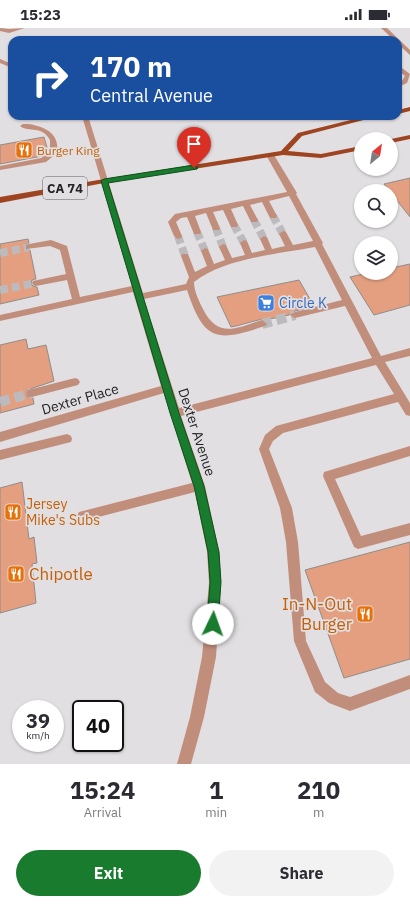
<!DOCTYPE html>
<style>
body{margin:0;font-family:"IBM Plex Sans",sans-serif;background:#f2f2f3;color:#2b2b33;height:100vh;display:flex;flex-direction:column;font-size:15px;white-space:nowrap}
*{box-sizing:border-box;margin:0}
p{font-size:13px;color:#7c7c81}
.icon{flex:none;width:22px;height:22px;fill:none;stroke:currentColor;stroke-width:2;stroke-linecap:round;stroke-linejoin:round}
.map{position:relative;height:736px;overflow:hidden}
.sheet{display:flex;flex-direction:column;background:#fff;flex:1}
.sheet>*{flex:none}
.top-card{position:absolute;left:8px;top:8px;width:394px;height:84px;border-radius:12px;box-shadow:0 1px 3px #0004;background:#1a4fa0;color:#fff;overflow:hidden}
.needle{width:26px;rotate:30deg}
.fabs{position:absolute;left:354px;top:104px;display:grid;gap:8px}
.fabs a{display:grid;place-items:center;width:44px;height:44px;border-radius:50%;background:#fff;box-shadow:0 1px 3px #0004;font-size:20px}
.speed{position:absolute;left:12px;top:672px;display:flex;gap:8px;font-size:20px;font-weight:700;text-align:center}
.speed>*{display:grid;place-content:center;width:52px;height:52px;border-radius:50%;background:#fff;box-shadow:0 1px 3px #0004;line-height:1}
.speed small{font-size:10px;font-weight:400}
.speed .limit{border:2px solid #111;border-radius:6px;background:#fff;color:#111}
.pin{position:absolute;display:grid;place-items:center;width:34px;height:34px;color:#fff;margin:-41px -17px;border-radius:50% 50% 50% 0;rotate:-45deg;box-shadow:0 0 4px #0007}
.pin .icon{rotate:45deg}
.me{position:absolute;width:44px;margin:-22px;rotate:3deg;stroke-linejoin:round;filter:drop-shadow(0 0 3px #0008)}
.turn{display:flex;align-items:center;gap:14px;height:84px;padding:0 16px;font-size:18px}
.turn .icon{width:52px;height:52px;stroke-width:2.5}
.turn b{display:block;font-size:28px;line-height:34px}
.eta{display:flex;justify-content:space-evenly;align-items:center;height:68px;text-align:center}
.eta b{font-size:24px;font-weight:700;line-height:28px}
.primary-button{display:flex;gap:8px;margin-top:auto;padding:8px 16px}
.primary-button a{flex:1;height:46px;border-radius:24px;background:#197b2d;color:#fff;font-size:16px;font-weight:700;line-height:46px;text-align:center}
.primary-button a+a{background:#f2f2f3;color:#2b2b33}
.status{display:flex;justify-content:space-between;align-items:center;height:28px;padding:0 20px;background:#fff;direction:ltr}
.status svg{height:11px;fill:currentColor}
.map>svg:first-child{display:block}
</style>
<div class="status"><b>15:23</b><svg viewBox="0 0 49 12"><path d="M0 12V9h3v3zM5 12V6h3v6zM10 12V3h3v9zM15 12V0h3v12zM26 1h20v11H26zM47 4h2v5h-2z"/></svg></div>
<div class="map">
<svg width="410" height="736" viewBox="0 0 410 736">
<rect width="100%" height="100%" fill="#e2dfe2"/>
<path fill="#e39f80" stroke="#8f8c8b" d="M44,109L48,123L42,128L0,136V117Z
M410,150V189L384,156Z
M28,211L29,215L25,216L24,221L30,222L36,251L32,252L31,256L33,258L37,259L39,267L0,276V216Z
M410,236V277L374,287L350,249L368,245H391V240Z
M299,252L314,278L295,283L289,287L265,292L262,291L236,298L231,299L217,269Z
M26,311L28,321L46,317L54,353L27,362V368L33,370L34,376L0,385V317Z
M22,454L29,511L34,509L37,535L32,536L36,575L0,585V460Z
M410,514V631L344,650L305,542Z"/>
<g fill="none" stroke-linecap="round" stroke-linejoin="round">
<path stroke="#bcbabc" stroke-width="8" stroke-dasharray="8 4" stroke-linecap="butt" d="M273,188L283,206
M254,192L264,211
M234,197L244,215
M216,200L223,219
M197,204L205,223
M178,208L185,228
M0,225L29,219
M0,262L36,255"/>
<path stroke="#bcbabc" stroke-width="10" stroke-dasharray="10 5" stroke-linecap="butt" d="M262,296L295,287
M0,374L32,365"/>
<path fill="#c18e7c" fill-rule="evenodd" d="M0,0L9,1L25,0L9,5L0,3Z
M381,0H387L410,22V27L398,16V12H394Z
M0,31L12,36V40L0,35Z
M398,37L410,46L407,55L398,59V55L402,53L405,48L398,42Z
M12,74V79L9,78V76Z
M82,88H88L143,265L186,256L189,249L181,228L182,226H188L195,244L207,238L201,223L205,220L208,221L214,236L225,232L219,219L223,216L226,217L232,230L245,227L240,215L244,212L247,213L252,225L265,222L260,211L264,208L267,209L272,221L285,218L279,206L283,203L286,204L293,217L313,213L289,168L269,173L277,188L276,190H270L262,174L250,177L258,192L257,194H251L243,178L231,181L238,197L237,199H231L223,182L213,184L220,200L219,202H213L206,185L195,188L201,204L200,206H194L187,189L181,190L176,194L182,208L181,210L178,211L174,208L168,194L175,186L287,164L266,127L270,125L274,127L297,165L296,166L323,215L322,216L381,328L410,320V328L385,334L410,375V388L406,387L398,374L283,405L273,413L269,421L292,480L298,514L306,613L325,654L338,665L350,669L410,647V661L350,683L329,675L315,664L294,613L286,514L280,480L259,421L265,407L276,398L394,366L376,337L181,388L205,458L219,523L221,555L216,629L204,689L191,736H177L190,689L202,629L209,555L207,523L195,464L83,493L79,492L77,488L79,484L83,483L192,455L164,365L0,414V404L161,358L133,264L0,293V287L72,271L67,252L36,258L33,257L32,255L33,253L66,246L60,222L50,218L26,221V217L29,216L51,212L67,218L80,269L132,258ZM315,219L342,272L295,284L290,287L295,290L345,278L372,330L179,380L144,271L187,262C204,314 217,314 265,298L267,296L262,292C236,300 218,311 203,281C199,273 194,263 194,254C225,230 278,226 315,219Z
M29,96C46,99 60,106 57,125L46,134L0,142V138L41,130L50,124V112C42,97 29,105 20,98L23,96Z
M75,350L78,351L80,354L78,357L32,369L28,368L27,365L28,362L32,361Z
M67,406L71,408L72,411L71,414L0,432V422Z
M410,418V428L335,451L361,508L410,495V507L358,521L354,519L323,448L324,444Z"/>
<path fill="#9e4420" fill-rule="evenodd" d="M410,79V83L398,86V82Z
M367,88H379L302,108L288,123L321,126L361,118V122L321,130L283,127L104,155L0,175V169L104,151L281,123L298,105Z
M410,107V111L391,115V111Z"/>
</g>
<path fill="#197b2d" stroke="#10501d" d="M194,137L198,140L197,141L108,155L179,385L204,458L219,524L221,554L218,596L217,601L213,602L209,601L207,596L210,554L208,524L194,458L170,385L101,153L104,151Z"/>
<defs>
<g id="restaurant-square" transform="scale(0.9)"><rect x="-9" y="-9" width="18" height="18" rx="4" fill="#e8710a" stroke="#e2dfe2"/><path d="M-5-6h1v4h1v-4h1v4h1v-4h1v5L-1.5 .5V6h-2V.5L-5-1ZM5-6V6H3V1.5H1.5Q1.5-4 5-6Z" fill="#fff"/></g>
<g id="supermarket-square" transform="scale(0.9)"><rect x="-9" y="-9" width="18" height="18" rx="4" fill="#3f7fe0" stroke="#e2dfe2"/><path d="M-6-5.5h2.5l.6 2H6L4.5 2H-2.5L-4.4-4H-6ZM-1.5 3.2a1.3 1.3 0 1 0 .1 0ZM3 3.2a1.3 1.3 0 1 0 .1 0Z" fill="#fff"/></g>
</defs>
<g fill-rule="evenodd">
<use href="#restaurant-square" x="24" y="122"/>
<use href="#supermarket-square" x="266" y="275"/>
<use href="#restaurant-square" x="13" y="484"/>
<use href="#restaurant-square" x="16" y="546"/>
<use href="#restaurant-square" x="365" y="586"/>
</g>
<g text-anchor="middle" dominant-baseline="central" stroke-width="3.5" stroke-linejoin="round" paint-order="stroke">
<g font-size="12" fill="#c56008" stroke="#e2dfe2" text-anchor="start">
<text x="37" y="122">Burger King</text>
</g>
<rect fill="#e2dfe2" stroke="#5e5c5e" stroke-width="1" x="43" y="149" width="44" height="22" rx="3"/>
<g font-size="13" font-weight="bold" fill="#252425">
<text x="65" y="160">CA 74</text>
</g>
<g font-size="14" fill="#366cbe" stroke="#e2dfe2" text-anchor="start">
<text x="279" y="275">Circle K</text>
</g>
<g font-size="14" fill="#252425" stroke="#e2dfe2">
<text transform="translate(80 371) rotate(-16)">Dexter Place</text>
<text transform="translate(197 404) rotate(72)">Dexter Avenue</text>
</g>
<g font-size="14" fill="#c56008" stroke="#e2dfe2" text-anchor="start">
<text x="26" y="476">Jersey<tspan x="26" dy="16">Mike's Subs</tspan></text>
</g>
<g font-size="17" fill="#c56008" stroke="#e2dfe2" text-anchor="start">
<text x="29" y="546">Chipotle</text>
<text x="352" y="576" text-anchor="end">In-N-Out<tspan x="352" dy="20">Burger</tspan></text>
</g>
</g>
</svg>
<div class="fabs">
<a><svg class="needle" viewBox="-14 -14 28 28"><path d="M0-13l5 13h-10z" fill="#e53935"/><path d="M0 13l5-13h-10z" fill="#7c7c81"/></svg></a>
<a><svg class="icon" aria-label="search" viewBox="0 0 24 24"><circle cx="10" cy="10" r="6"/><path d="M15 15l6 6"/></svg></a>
<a><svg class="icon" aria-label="layers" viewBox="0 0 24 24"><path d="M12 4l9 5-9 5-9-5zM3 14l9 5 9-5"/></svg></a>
</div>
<div class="speed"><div>39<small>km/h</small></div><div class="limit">40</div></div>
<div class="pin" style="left:194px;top:140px;background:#d93025"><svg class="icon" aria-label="arrive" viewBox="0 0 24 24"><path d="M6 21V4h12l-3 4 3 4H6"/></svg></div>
<svg class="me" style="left:213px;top:596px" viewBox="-20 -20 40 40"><circle r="19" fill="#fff"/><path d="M0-13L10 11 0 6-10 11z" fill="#197b2d"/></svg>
<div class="top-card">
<div class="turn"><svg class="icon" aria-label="right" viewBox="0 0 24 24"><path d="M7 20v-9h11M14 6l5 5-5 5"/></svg><div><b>170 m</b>Central Avenue</div></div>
</div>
</div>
<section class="sheet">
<div class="eta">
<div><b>15:24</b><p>Arrival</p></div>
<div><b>1</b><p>min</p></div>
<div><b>210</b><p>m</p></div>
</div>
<div class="primary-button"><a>Exit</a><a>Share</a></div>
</section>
